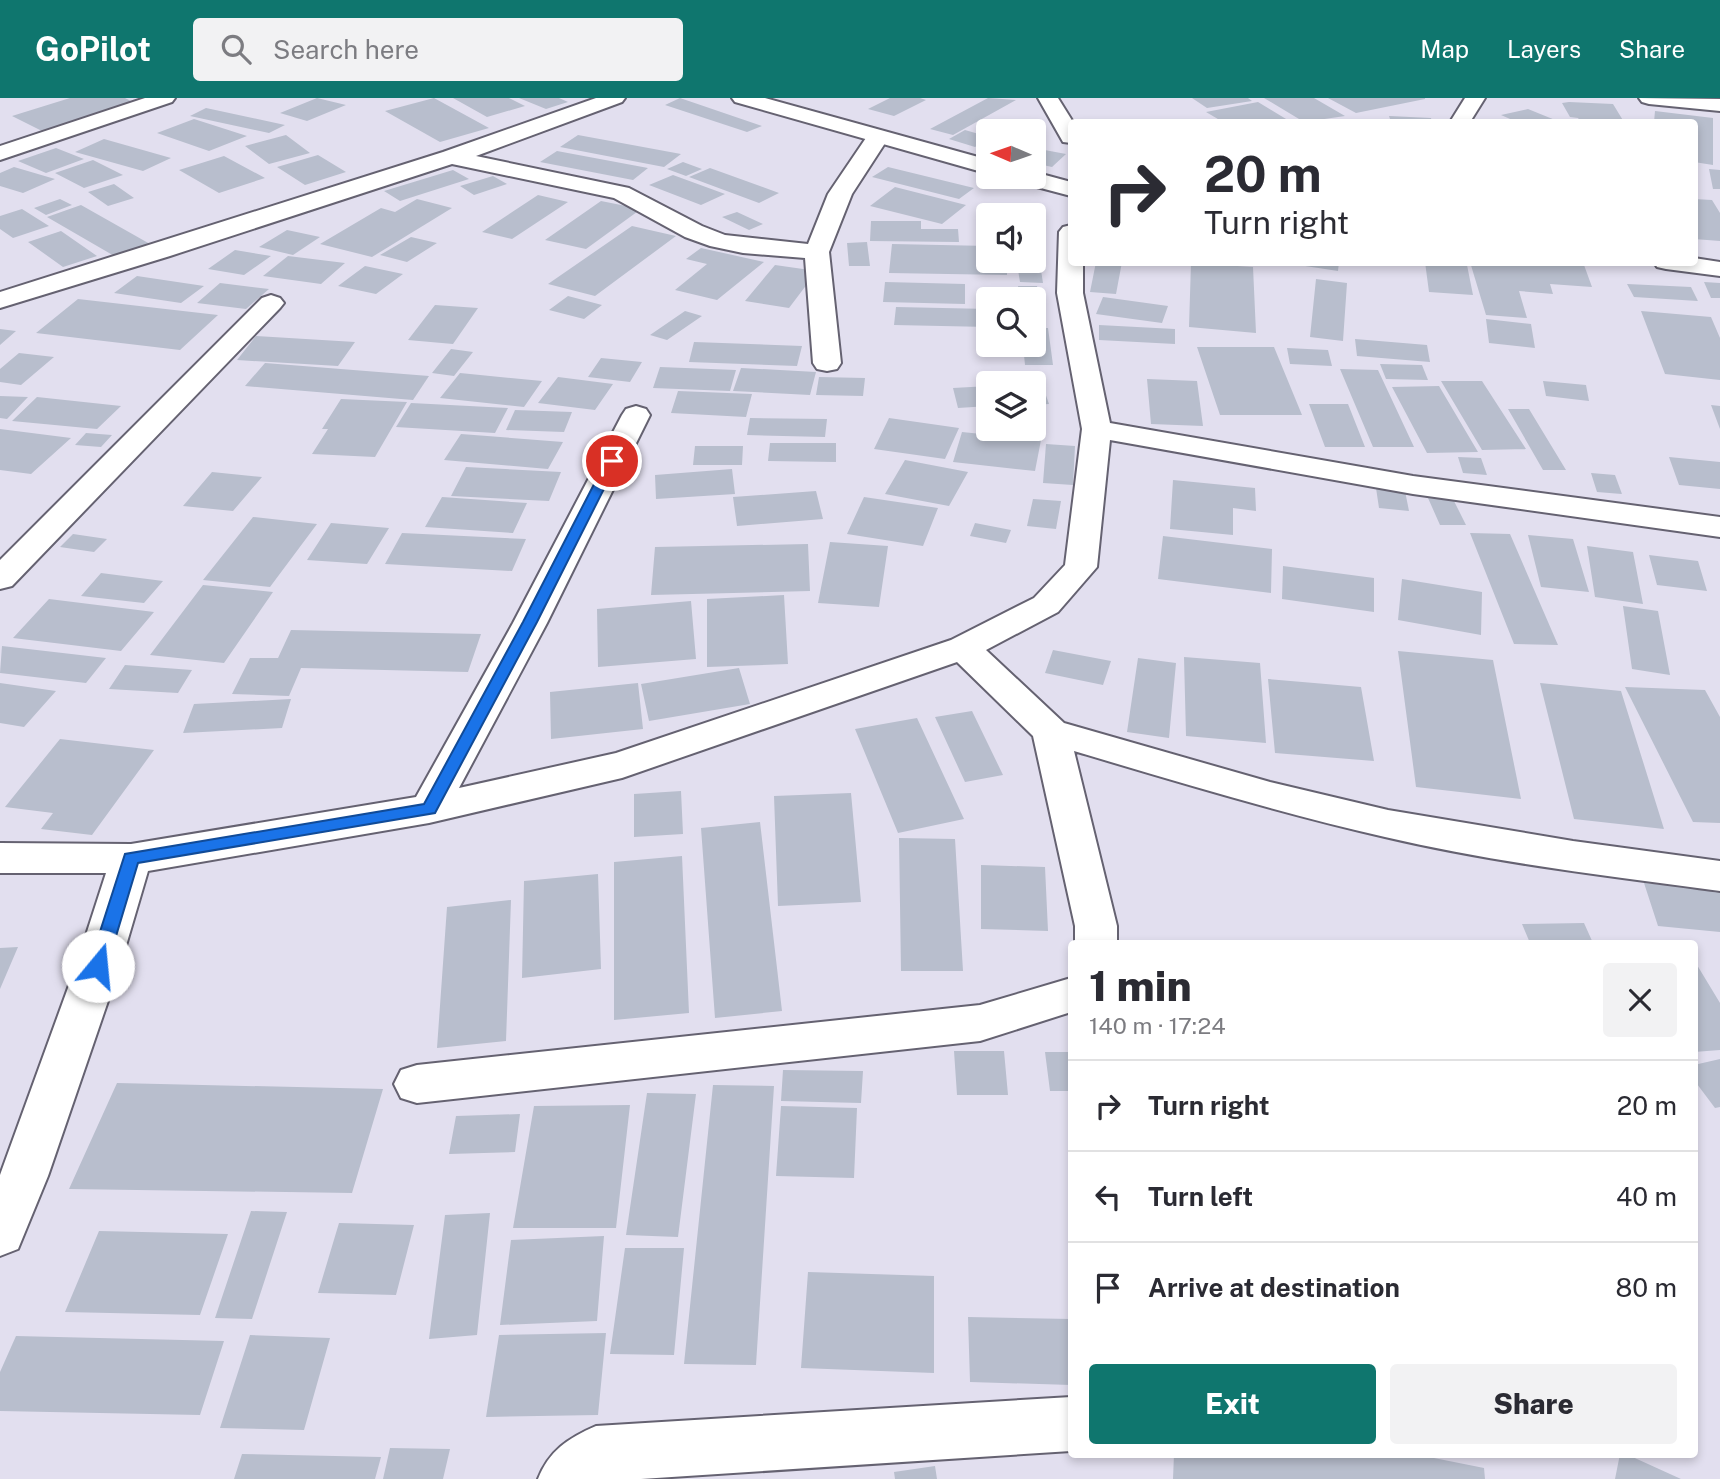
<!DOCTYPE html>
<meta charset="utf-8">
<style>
body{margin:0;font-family:"Public Sans",sans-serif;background:#f2f2f3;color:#2b2b33;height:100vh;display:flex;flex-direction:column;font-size:26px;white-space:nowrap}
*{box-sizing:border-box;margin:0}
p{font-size:23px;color:#7c7c81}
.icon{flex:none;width:38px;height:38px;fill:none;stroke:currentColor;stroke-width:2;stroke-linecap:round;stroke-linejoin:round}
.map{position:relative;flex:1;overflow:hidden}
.drawer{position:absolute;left:1068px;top:842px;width:630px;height:518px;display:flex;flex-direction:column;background:#fff;border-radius:7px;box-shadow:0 4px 10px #0003}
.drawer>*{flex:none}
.banner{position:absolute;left:1068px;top:21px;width:630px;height:147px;border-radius:7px;box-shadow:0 4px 10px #0003;background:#fff;color:#2b2b33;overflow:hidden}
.needle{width:46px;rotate:272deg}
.fabs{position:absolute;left:976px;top:21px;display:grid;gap:14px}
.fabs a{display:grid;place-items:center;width:70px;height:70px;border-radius:7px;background:#fff;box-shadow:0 4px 10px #0003;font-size:35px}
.pin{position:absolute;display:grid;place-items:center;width:60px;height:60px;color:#fff;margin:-30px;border:4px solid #fff;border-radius:50%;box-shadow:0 2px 7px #0007}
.me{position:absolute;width:77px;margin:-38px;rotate:17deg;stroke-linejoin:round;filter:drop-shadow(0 0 5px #0008)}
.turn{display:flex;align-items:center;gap:24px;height:147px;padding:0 21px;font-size:32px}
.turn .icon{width:91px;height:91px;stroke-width:2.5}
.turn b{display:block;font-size:49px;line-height:60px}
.round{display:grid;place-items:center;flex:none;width:74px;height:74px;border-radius:7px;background:#f2f2f3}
.overview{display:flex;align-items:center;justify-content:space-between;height:119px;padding:0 21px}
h1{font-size:42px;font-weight:800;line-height:52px}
.action{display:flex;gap:14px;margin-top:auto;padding:14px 21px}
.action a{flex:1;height:80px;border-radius:7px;background:#0f766e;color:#fff;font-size:28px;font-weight:800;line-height:80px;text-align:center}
.action a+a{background:#f2f2f3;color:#2b2b33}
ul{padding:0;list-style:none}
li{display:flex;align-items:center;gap:21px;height:91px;padding:0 21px;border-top:2px solid #e1e1e2}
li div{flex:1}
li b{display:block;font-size:26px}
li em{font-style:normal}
header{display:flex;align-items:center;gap:42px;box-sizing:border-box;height:98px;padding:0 35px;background:#0f766e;color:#fff}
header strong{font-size:33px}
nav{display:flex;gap:38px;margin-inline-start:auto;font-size:24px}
.search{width:490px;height:63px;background:#f2f2f3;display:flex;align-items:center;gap:18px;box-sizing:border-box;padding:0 24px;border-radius:7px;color:#7c7c81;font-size:26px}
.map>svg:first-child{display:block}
</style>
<header>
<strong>GoPilot</strong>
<div class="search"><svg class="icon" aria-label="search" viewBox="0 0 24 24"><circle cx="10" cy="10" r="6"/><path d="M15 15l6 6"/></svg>Search here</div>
<nav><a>Map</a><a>Layers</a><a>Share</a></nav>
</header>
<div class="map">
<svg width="1720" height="1381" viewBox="0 0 1720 1381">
<rect width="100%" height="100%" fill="#e2dfef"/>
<path fill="#b8becd" d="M70,0H125L133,4L42,33L12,18Z
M317,0L346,7L307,23L280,15Z
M434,0L489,30L440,44L385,13Z
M453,0H509L525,8L487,19Z
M519,0H559L568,4L546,11Z
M680,0L762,28L747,34L665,7Z
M890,0H920L926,2L894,18L868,11Z
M988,0L1016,2L953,37L930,31Z
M1192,0H1248L1252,3L1207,10Z
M1264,0H1314L1345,18L1304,24Z
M1328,0H1425V1L1356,15Z
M1258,4L1291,24H1223L1206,14Z
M1569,4L1613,6L1624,24H1581L1578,20L1570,19L1562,5Z
M206,10L285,27L269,35L190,18Z
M1528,11L1560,24H1517L1501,17Z
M1655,13L1713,20V67L1694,64V24H1654Z
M1389,18L1431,20L1432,24H1391Z
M194,21L247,38L209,53L157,35Z
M965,32L989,39V41L975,49L949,41Z
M286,37L310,55L269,66L245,48Z
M578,37L681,56L664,69L560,49Z
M104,41L171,60L143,73L75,54Z
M56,50L84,61L46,75L18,63Z
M1034,50L1066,56L1052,69L1034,65Z
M557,53L648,70L633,82L540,64Z
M318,57L346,74L305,87L277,69Z
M224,58L265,80L219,95L179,72Z
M93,62L123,77L84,90L55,75Z
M683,64L702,71L686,78L667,71Z
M14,69L55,81L23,95L0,88V75Z
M888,69L974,90L959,101L872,79Z
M710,70L779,95L759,105L689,79Z
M1709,71L1720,72V91H1713Z
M453,72L469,81L400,103L384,93Z
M673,77L725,96L701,107L649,87Z
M493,78L507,86L474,97L460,88Z
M114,86L134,100L108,108L88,94Z
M895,89L966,107L942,126L870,108Z
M538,97L568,104L512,141L482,134Z
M60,101L72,107L46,117L34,110Z
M417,101L452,110L372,159L320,146L381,110L395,114Z
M1694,101L1712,102L1720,115V143L1694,141Z
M601,103L641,111L586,151L545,142Z
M81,107L150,146L116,159L47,119Z
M22,111L49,128L13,140L0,131V118Z
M737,114L763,126L749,132L722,119Z
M871,123H921V131H958L959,144L870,143Z
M632,128L676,138L595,198L548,186Z
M287,132L320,139L293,157L259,149Z
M61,133L97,158L63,169L28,144Z
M411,139L437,145L407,164L380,157Z
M867,144L870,168H849L847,145Z
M892,146L989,148V163H1034V149H1037L1039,171H1007V177L889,175Z
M701,150L764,164L717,202L675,192L707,166L686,161Z
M235,152L271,158L244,177L208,171Z
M288,158L345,165L321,186L263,178Z
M1096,164H1122L1116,196L1090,194Z
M1279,164H1339L1338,173Z
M1425,164L1467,167L1473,197L1429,194Z
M1470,164L1584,167L1592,189L1550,186L1553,196L1519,193L1527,220L1486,217Z
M1191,165L1253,169L1256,235L1189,229Z
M775,167L817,173L789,210L745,203Z
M365,168L403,176L376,196L338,188Z
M1018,172H1041L1043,185L1020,184Z
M137,178L204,188L181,205L114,195Z
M1316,181L1347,185L1343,243L1310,239Z
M885,184L965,186V206L883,204Z
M1704,184L1720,185V200H1711Z
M220,185L269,191L246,211L197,205Z
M1627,186L1691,189L1698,203L1634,199Z
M1018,188H1037L1041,207H1034V201H1020Z
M568,198L602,207L584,221L549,212Z
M1103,199L1168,208L1162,225L1096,216Z
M78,201L218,217L180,252L36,235Z
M435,207L478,210L453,246L408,242Z
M896,209L989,211V229L894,227Z
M685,213L702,218L667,242L650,237Z
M1641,213L1711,219L1720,240V282L1665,276Z
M1486,221L1531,226L1535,250L1489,245Z
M1099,227L1175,231V246L1099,242Z
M1034,230H1048L1053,267H1025L1023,247H1034Z
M0,231L16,233L0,247Z
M256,238L355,244L338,268L237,262Z
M1355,241L1427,247L1430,264L1357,258Z
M694,244L802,248L797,268L689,264Z
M1197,249H1274L1302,317H1220Z
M1287,250L1328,252L1332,268L1290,266Z
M451,251L473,254L454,278L432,275Z
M19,255L54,259L21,287L0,284V271Z
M601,260L642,264L630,284L588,279Z
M265,265L429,278L413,302L245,288Z
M1380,266L1422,267L1428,282L1386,281Z
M660,269L736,272L730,293L653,290Z
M741,270L816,274L810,297L733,293Z
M1340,271L1378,272L1414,349H1373Z
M460,275L542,283L524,309L440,300Z
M558,279L613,286L595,312L538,305Z
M819,279L865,280L863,298L816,297Z
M1147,281L1197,283L1203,328L1151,326Z
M1441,283H1482L1526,351L1482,352Z
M1543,283L1586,287L1589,303L1546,298Z
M1042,286L1049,306L1034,307V287Z
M989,288V308L958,310L953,290Z
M1439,288L1478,354L1427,355L1392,289Z
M678,293L752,296L746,319L671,315Z
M0,298L28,299L7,321L0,320Z
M37,299L121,308L97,331L12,323Z
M341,301L407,304L375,359L312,356L328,331H322Z
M411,305L508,310L495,335L396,329Z
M1309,306H1348L1365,349H1325Z
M1711,307L1720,308V331Z
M1508,311H1529L1566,372H1543Z
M515,312L572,314L564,334L506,332Z
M750,320L827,321L825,339L747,337Z
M889,320L959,330L945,361L874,351Z
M0,331L71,340L31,376L0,372Z
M962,334L1041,342L1035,373L953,364Z
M86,335L112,337L101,349L75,347Z
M461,336L563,344L548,371L444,362Z
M770,345H836V364L768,363Z
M1046,346L1075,348L1073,387L1043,385Z
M695,348H743L742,367H693Z
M1458,359L1481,360L1487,377L1463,375Z
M1669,359L1720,364V391L1679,387Z
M905,362L968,374L949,408L885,396Z
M466,369L561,374L549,403L451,398Z
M732,371L735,396L656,401L655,377Z
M212,374L262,379L233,413L183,408Z
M1591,375L1615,377L1622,396L1597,394Z
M1173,382L1255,390L1256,413L1233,410V437L1170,431Z
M1376,390L1405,393L1409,413L1379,410Z
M816,393L823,421L737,428L733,399Z
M442,399L527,405L513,435L425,429Z
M864,399L938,410L923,448L847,436Z
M1428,400L1453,401L1466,427H1440Z
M1033,401L1061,403L1056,431L1027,428Z
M253,419L317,426L270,489L203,482Z
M331,425L389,430L367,466L307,462Z
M975,425L1011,432L1006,445L970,438Z
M402,435L526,441L512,473L385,466Z
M1470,435L1510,436L1558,547L1514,546Z
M73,436L107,441L94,454L60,449Z
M1528,437L1573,441L1589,494L1541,489Z
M1163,438L1272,451L1271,495L1158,481Z
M830,444L888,448L879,509L818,505Z
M808,446L810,493L651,497L655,449Z
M1587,448L1633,454L1643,506L1595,499Z
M1649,457L1698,463L1707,493L1657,487Z
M1283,468L1374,480V514L1282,501Z
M101,475L163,483L144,505L81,498Z
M1402,481L1482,494L1481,537L1398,522Z
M203,487L273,494L224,565L150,557Z
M784,497L788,566L707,569V501Z
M49,501L154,514L121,553L13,540Z
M691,503L696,561L598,569L597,511Z
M1623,508L1658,513L1670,577L1632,571Z
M291,532L481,536L468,574L301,570L289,598L232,596L250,560H278Z
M2,548L106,560L86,585L0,575Z
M1053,552L1111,563L1103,587L1045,575Z
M1398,553L1493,562L1521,701L1416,689Z
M1184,559L1260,565L1266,645L1186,638Z
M1138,560L1176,565L1169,640L1127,634Z
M125,567L192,572L178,595L109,591Z
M739,570L750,606L649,623L641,586Z
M1268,581L1361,589L1374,663L1275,655Z
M0,585L56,593L24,629L0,625Z
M638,585L643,631L551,641L550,594Z
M1540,585L1621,593L1664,731L1574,721Z
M1625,589L1705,592L1720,619V725L1693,724Z
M291,601L282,630L183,635L194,606Z
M972,613L1003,677L965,684L935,619Z
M917,620L964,721L898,735L855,631Z
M60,641L154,652L92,737L41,731L53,715L5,709Z
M681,693L683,736L634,739V696Z
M851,695L861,804L778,808L774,698Z
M760,724L782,913L715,920L701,730Z
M899,740L955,741L963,873H901Z
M682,758L689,915L614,922V764Z
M981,767L1045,769L1048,833L981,831Z
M598,776L601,871L522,880L524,783Z
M1644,785L1720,792V834L1658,828Z
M511,802L506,943L437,950L447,809Z
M1584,825L1593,845H1530L1522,826Z
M18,849L0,891V850Z
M1694,862L1720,905V952L1694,954Z
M954,953H1004L1008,997H957Z
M1045,954H1071V993H1050Z
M1720,961V1009L1715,1010L1694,982V967Z
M783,972L863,973L861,1005L781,1003Z
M117,985L383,991L352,1095L69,1091Z
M713,987L774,988L756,1267L684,1266Z
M647,995L696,996L678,1139L626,1137Z
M630,1007L616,1130H513L534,1008Z
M781,1008L857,1010L854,1080L776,1078Z
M520,1016L515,1054L449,1056L456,1018Z
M251,1113L287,1114L252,1221L215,1220Z
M490,1115L477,1237L429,1241L445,1117Z
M339,1125L414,1127L396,1197L318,1195Z
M99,1133L228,1136L200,1217L65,1214Z
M604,1138L597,1223L500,1227L511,1142Z
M625,1150H684L674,1257L610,1256Z
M808,1174L934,1178V1275L801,1270Z
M968,1219L1071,1221V1287L970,1284Z
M606,1235L598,1317L486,1319L499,1237Z
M250,1237L330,1240L304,1332L220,1330Z
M16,1238L224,1243L200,1317L0,1313V1274Z
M390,1350L450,1351L443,1381H383Z
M242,1356L381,1359L375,1381H234Z
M1174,1356H1414L1484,1370L1485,1381H1173Z
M1620,1356H1626L1681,1381H1615Z
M935,1368L937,1381H895L894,1374Z"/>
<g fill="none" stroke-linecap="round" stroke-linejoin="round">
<g stroke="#656271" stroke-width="4">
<path id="minor" d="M145,0H175L172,4L0,62V48Z
M596,0H625L622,4L476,58L629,90L702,128L725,137L808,146L828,96L870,34H886L889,39L852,96L829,154L841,265L837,271L827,273L817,271L813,265L805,160L743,155L710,148L685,139L614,100L452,66L170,158L0,210V194L443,54Z
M1038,0H1058L1073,24L1071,45L1063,44Z
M1465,0H1485L1470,24H1450Z
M1639,0L1720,1V13L1649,6L1642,4Z
M1071,127V164H1083V195L1110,325L1413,378L1720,419V439L1413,396L1110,342L1097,469L1058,514L986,552L1064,625L1270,684L1388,712L1573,743L1720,763V793C1609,778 1495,765 1385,739C1281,715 1178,684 1074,653L1117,828V845H1075V828L1033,638L957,564L622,680L429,725L148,773L120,868L48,1078L18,1151L0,1158V1077L76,868L106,775H0V745L131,746L416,699L513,525L622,317L626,311L636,308L646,311L650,317L547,525L459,690L616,655L951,542L1034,500L1065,467L1082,331L1057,195L1059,134L1063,129Z
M271,197L280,200L284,205L280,210L12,488L0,491V462L262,200Z
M1071,880V914L980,943L417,1005L401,1000L394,986L401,972L417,967L980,907Z
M1071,1299V1353L641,1381H538C549,1353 568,1340 596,1328Z"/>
</g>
<g stroke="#656271" stroke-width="4">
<path id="tertiary" d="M732,0H765L989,62V76L735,4Z
M1034,74L1071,84V98L1018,84L1015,79H1034Z
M1694,160L1720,164V178L1666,171L1657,169L1654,164H1694Z"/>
</g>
<use href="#minor" fill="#fff" fill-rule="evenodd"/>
<use href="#tertiary" fill="#fff" fill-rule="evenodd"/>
</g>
<path fill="#1a73e8" stroke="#114b97" stroke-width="2" d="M612,360L618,363L537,524L435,715L138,765L107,868L104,873H91L89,868L125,756L424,706L523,524L606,363Z"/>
</svg>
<div class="fabs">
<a><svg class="needle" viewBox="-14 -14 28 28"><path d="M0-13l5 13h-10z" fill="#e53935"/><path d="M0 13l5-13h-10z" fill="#7c7c81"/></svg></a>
<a><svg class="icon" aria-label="sound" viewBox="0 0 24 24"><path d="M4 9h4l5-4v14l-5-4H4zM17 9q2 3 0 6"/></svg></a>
<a><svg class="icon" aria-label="search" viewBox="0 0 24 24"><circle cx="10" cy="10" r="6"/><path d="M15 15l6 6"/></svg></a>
<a><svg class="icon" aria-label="layers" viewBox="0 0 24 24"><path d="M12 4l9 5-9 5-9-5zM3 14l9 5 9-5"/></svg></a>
</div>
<div class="pin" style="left:612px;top:363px;background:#d93025"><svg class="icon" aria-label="arrive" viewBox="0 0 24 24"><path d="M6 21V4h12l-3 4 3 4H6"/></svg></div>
<svg class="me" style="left:98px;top:868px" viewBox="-20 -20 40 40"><circle r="19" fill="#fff"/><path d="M0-13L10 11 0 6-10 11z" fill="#1a73e8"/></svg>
<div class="banner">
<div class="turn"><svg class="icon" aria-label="right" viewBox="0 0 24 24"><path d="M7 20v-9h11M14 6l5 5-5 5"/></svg><div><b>20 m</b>Turn right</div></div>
</div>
<section class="drawer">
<div class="overview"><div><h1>1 min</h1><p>140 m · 17:24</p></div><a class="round"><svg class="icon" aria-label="close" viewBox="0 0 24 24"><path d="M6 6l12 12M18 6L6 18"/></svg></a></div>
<ul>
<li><svg class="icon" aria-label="right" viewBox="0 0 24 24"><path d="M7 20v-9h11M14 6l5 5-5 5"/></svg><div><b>Turn right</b></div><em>20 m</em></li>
<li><svg class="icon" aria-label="left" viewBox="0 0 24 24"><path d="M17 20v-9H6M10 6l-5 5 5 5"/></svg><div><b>Turn left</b></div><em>40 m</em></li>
<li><svg class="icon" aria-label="arrive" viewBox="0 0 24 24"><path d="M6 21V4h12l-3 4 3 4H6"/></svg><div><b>Arrive at destination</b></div><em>80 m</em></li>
</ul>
<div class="action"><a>Exit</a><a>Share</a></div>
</section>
</div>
